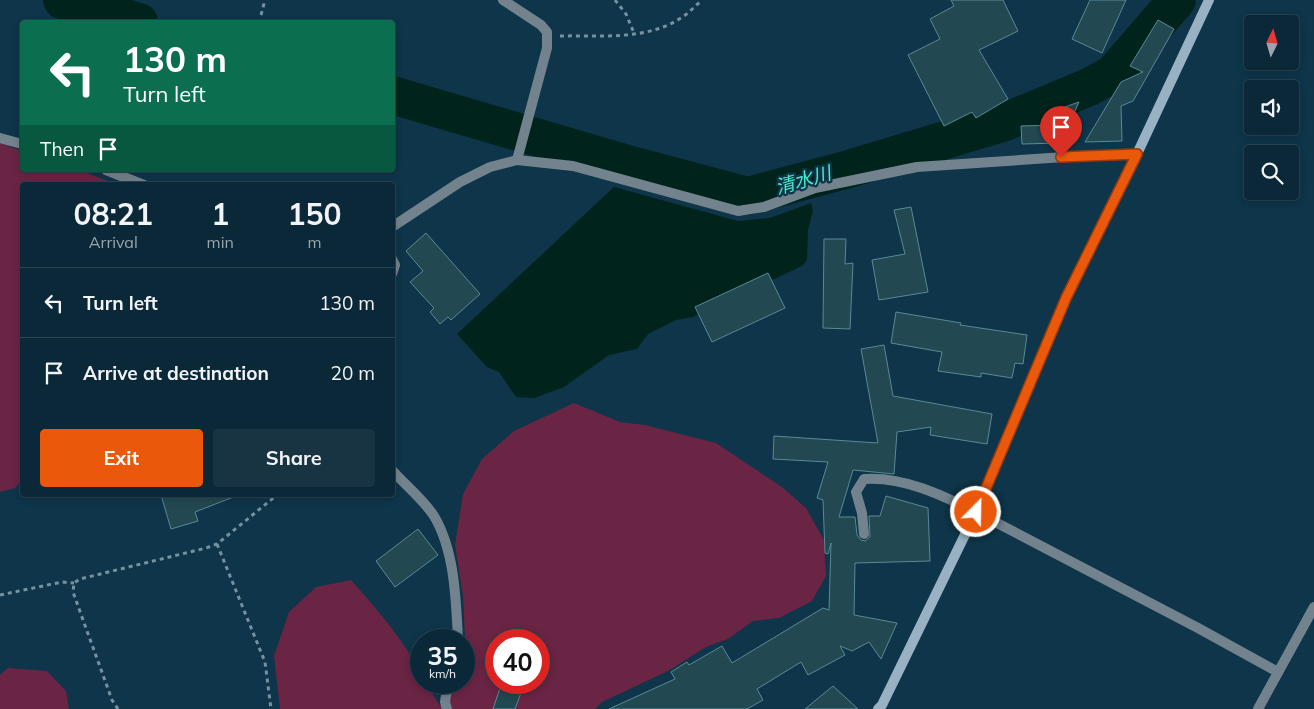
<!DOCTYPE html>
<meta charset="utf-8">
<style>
body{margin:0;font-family:Mulish,"Noto Sans JP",sans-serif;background:#183442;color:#f1f3f6;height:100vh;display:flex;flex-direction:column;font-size:19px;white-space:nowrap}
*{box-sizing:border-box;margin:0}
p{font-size:16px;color:#99a6ad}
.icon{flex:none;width:28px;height:28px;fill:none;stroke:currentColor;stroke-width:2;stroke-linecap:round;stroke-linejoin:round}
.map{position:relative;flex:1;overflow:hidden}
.drawer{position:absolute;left:20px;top:182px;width:375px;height:315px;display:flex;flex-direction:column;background:#0a2837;border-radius:5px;box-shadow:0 2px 8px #0003,0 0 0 1px #2a4452}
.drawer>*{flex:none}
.banner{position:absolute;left:20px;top:20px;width:375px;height:152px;border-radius:5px;box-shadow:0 2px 8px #0003,0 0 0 1px #2a4452;background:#0b6e4f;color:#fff;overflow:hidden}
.needle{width:32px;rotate:5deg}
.tools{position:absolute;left:1244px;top:15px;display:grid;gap:10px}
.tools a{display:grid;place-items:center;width:55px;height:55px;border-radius:5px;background:#0a2837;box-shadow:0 2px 8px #0003,0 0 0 1px #2a4452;font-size:25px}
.speed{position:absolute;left:410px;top:629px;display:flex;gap:10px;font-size:25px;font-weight:700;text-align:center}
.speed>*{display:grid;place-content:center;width:65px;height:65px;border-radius:50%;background:#0a2837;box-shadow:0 2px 8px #0003,0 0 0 1px #2a4452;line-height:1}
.speed small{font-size:12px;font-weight:400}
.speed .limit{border:8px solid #d22;background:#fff;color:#111}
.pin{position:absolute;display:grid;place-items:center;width:42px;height:42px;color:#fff;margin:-51px -21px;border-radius:50% 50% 50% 0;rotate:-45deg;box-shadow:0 0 5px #0007}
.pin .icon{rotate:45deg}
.me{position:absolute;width:55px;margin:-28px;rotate:23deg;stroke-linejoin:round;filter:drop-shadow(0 0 4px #0008)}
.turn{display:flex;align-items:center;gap:18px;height:105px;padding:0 20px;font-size:22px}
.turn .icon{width:65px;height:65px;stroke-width:2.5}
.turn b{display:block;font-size:35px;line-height:42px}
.then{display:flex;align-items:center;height:48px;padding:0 20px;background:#0003;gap:10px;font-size:19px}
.eta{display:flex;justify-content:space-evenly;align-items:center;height:85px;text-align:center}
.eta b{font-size:30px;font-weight:700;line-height:35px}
.button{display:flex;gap:10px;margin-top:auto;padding:10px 20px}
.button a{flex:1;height:58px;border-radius:5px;background:#ea580c;color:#fff;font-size:20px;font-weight:700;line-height:58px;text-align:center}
.button a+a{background:#183442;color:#f1f3f6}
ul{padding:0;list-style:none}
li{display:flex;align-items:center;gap:15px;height:70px;padding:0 20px;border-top:1px solid #2a4452}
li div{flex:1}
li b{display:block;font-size:19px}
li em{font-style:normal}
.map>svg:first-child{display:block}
</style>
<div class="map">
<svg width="1314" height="709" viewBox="0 0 1314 709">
<rect width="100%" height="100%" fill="#0e3549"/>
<path fill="#6a2444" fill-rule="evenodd" d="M0,143L22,151V170H79L119,185H22V479L15,488L0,492Z
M574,403L620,422L645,425L716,443L782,487L806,508L824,540L826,576L812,601L779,618L753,621L728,639L706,647L668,671L602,702L595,709H280L274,656L289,612L316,587L351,580C368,599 421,658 421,682L426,683L440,706L455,683L464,682L465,639L463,597L455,545L463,494L482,459L514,431ZM496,640H539V682H496Z
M8,668L47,671L66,691L69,709H0V675Z"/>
<path fill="#00241c" d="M614,187L738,221L770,218L811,203L813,210L808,230L807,260L802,266L693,317L676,320L648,334L637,349L609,355L564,387L534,398L516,397L499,372L487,367L457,334Z"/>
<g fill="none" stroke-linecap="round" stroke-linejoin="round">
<path stroke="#00241c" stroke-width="38" d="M62,0L139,22
M392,95L624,163L748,196L849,169L1005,122L1089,87L1113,74L1177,0"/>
</g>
<path fill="#224852" stroke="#598a96" d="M951,0H1003L1018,31L979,50L1008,99L976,118L972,112L944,126L908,55L940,39L930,19L954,6Z
M1090,0H1126L1102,53L1072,39Z
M1158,20L1174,29L1133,101L1121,106L1122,141L1085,142L1121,82L1143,72L1130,66Z
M1079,102L1061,143L1022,144L1021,126L1058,125L1053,111Z
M911,207L928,292L879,300L872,260L905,254L894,210Z
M426,233L480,294L451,320L448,317L440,324L430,312L434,308L410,282L423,271L406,251Z
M824,239H846L845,264L853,263L850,329L823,328Z
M768,273L785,308L712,342L695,307Z
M896,312L961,323L960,325L1027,335L1023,364L1015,363L1012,378L981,373V377L938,371L942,352L891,343Z
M884,345L893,396L992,414L987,444L930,435L931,427L897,432L894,474L853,470L839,517H855L857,535L861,540L865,541L870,537L869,516H880L886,496L928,508L930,561L855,563L854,615L897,623L881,659L869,642L852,651L840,646L845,655L808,675L801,662L757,689L763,700L747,709H609L675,679L671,672L687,662L689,665L722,646L732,663L823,608L829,610L831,543L828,554L825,553L823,500L817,498L828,462L773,459L774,436L878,443L861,349Z
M161,495H236V496L195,512L198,521L171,529Z
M418,529L438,555L395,587L376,561Z
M502,682H525L515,709H493Z
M833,686L858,709H805Z"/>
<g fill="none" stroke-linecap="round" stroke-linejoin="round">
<path stroke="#76919f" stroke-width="3" stroke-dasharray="4 4" stroke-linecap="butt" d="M615,0L626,14L634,33
M261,15L265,0
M560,36C601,35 645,41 681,18C689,13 695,6 702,0
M217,544L265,662L271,709
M0,595L62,582L74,583
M118,709L112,700L78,606L73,592L74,583L80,579L206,548L217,544L277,495"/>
<path stroke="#73838e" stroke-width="10" d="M503,0L541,25L547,32V48L517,160
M0,138L22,144
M106,170L144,185
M392,227L460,182L490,167L517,160L573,166L738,211L764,207L815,188L917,167L1079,156L1137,154
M392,259L395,265L392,274
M392,470C405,485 423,499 434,516C455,551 456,601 458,640
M864,534L862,513L856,492L864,479C902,476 942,495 976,512L1198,628L1278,672
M447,709L445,702L448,682
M1258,709L1314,607"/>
<path stroke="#98b2c3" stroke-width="10" d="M878,709L882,705L976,512L1066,298L1137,154L1209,0"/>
</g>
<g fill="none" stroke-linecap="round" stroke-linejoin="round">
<g stroke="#983908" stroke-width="12">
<path id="route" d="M976,512L1066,298L1137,154L1061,157"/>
</g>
<use href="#route" stroke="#ea580c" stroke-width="9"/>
</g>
<g text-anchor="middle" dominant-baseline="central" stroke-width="4.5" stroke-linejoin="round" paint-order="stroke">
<g font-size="19" font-style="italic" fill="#44eecb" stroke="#0e3549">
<text transform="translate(803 180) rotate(-16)">清水川</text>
</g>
</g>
</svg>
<div class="tools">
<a><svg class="needle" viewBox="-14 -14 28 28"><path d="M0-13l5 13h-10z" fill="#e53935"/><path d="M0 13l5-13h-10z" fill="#99a6ad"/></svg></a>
<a><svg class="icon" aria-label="sound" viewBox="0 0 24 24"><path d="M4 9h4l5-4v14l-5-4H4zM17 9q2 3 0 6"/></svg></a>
<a><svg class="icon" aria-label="search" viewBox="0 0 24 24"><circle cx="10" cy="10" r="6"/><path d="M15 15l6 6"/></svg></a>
</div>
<div class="speed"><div>35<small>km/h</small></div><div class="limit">40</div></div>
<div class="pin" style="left:1061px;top:157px;background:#d93025"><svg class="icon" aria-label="arrive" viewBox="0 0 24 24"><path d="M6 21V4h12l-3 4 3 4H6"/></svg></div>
<svg class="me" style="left:976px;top:512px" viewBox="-20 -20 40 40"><circle r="17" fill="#ea580c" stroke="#fff" stroke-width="3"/><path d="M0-11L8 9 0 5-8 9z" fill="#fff"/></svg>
<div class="banner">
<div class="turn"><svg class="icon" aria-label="left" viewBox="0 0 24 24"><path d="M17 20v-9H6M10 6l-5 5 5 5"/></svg><div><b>130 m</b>Turn left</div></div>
<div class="then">Then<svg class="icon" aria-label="arrive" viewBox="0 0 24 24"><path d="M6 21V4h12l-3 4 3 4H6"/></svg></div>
</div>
<section class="drawer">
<div class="eta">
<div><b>08:21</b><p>Arrival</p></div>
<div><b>1</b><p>min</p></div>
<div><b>150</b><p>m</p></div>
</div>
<ul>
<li><svg class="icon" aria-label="left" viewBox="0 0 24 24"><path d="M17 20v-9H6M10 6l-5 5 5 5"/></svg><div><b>Turn left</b></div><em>130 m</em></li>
<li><svg class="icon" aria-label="arrive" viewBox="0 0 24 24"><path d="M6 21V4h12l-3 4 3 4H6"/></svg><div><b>Arrive at destination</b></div><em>20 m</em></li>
</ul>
<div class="button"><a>Exit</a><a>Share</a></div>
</section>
</div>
